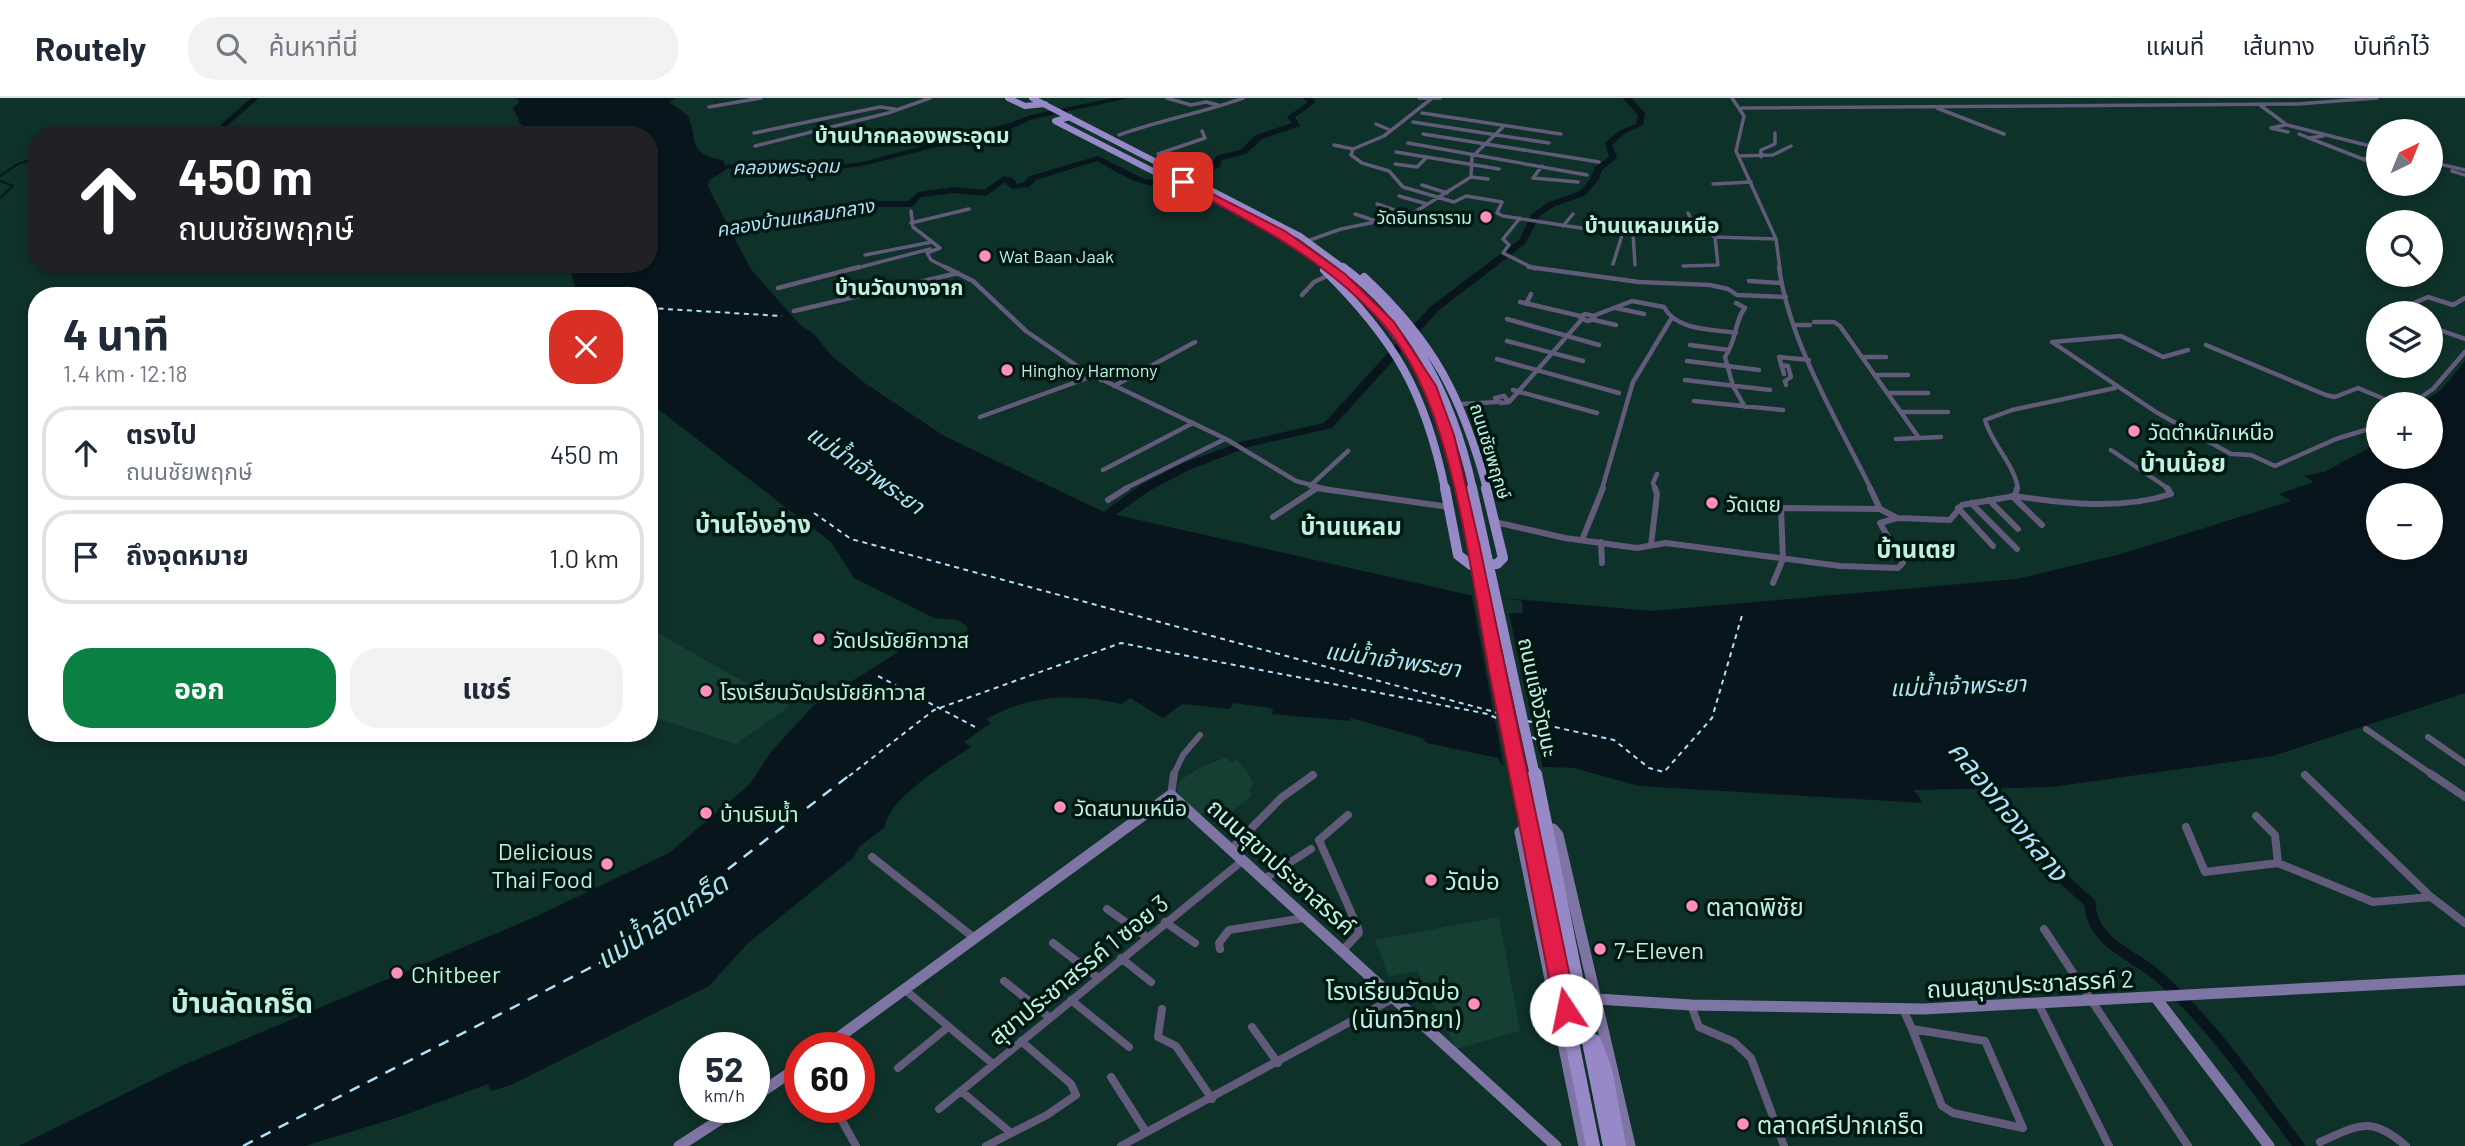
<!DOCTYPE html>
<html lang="th">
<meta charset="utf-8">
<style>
body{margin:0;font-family:Barlow,"Noto Sans Thai",sans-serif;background:#f2f2f3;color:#1f2937;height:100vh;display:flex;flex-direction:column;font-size:26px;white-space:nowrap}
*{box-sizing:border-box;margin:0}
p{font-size:23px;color:#747a83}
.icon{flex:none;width:38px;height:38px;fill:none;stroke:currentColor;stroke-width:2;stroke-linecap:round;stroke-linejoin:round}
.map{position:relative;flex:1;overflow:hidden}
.sheet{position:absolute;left:28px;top:189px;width:630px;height:455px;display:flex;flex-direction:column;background:#fff;border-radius:28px;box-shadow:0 4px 10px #0003}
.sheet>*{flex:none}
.hud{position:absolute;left:28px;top:28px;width:630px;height:147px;border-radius:28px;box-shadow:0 4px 10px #0003;background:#202124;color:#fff;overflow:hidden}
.needle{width:46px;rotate:43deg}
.fabs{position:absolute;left:2366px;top:21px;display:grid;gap:14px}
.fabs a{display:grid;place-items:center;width:77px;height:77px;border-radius:50%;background:#fff;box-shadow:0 4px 10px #0003;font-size:35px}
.speed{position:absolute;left:679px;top:934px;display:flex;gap:14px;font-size:35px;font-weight:700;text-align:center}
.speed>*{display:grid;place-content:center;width:91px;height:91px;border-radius:50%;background:#fff;box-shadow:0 4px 10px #0003;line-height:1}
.speed small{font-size:18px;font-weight:400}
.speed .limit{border:10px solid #d22;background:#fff;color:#111}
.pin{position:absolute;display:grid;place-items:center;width:60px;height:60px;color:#fff;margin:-30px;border-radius:14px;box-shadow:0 4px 10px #0006}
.me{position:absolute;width:77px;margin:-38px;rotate:349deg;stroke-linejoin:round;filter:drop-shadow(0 0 5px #0008)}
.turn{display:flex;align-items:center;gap:24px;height:147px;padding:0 35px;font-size:32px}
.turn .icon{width:91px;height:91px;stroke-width:2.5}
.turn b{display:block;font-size:49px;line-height:60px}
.round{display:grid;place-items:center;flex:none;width:74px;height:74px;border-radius:28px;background:#f2f2f3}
.headline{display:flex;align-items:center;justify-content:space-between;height:119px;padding:0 35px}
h1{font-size:42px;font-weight:700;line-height:52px}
.action{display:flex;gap:14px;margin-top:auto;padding:14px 35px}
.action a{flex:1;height:80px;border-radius:28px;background:#0b8043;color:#fff;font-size:28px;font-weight:700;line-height:80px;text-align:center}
.action a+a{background:#f2f2f3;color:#1f2937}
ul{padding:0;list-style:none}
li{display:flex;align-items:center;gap:21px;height:94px;margin:0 14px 10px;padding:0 21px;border:4px solid #e0e1e3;border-radius:28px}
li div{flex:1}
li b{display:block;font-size:26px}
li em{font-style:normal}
header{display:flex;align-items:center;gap:42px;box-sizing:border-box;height:98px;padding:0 35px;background:#fff;border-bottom:2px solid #e0e1e3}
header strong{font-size:33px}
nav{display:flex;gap:38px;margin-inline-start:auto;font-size:24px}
.search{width:490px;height:63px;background:#f2f2f3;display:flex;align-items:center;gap:18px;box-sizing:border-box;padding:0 24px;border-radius:28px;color:#747a83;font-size:26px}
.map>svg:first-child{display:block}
</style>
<header>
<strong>Routely</strong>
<div class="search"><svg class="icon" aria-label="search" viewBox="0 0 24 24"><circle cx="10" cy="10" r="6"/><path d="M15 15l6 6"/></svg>ค้นหาที่นี่</div>
<nav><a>แผนที่</a><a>เส้นทาง</a><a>บันทึกไว้</a></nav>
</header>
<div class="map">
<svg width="2465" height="1048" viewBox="0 0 2465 1048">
<rect width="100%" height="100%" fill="#0e3129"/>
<path fill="#163f34" d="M649,530L735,579L790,608L736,646L649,618Z
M1227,659L1231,664L1237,662L1247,673L1253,686L1249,693L1252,697L1217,726L1206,715L1197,718L1177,696L1179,683L1201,669Z
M1499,819L1520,933L1456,951L1417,873L1389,879L1375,842Z"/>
<path fill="#08151c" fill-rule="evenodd" d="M517,0H675L669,4L687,17C699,38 685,56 723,62L726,72L709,82L708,89L750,170L800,227L813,235L832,258L866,286L944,338L1104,414L1469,497L1651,513L2017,481L2121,456L2291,403L2279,396L2314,384L2304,378L2324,374L2378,345V359H2431V306H2420L2440,293L2465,263V595L2273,658L2052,689L1914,692L1923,705L1639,688L1574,670L1502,667L1498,660L1427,645L1422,640L1351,620L1350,623L1272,616L1273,610L1233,605L1230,611L1182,606L1163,620L1130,600L1122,606C1073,595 1030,597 986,621L991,625L964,644L971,649C948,664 887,701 885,729L860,748L853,760L747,846L709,888L511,987L491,993L488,986L399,1019L305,1048H19L181,968L535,819L669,755L750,686L771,654L813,608L906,549L961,537L968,532L967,528L958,522L934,520L854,480L831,444L649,304V198H578L568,166H649V37H536L535,32L521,27L513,10L519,5ZM2378,397H2431V450H2378Z"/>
<path fill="#0e3129" d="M1471,494L1522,503L1523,515H1509L1537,642L1550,643L1551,648H1543L1548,651L1550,662L1541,661L1543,672L1504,671Z"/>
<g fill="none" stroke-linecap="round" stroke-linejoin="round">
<path stroke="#08151c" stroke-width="2" d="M131,37L140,35
M0,78L18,66L37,60
M0,83L13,88L0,100"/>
<path stroke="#08151c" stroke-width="5" d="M222,29L255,0"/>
<path stroke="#08151c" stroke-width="11" d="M1984,682L2059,777L2090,805C2091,845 2133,856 2159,879C2214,928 2255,990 2299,1048"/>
<path fill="#08151c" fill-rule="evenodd" d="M1113,0H1128L1033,21L1012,30L862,68L814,74L757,69L707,72L703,70L707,68L757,65L814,70L862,64L1006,26L1031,17Z
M1303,0H1312L1316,4L1295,19L1300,28L1262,41L1246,56L1222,62L1219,70L1195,77L1191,75L1212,66L1216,58L1240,52L1256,37L1292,25L1287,19L1308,4Z
M1623,0H1631L1645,15L1643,27L1624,36L1612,47L1617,60L1602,72L1599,81L1586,97L1553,109L1539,119L1526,145L1438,213L1332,330L1248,349L1189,372L1149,393L1115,417L1105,435H1095L1094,432L1106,412L1141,387L1181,366L1241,344L1324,325L1430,209L1519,142L1532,116L1547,105L1580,93L1591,80L1595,69L1609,59L1605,45L1619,33L1636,26L1638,17Z
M1098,58L1145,81L1166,82L1170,85C1149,96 1116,73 1097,63L1036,82L1029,89L1012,91L1005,84L986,98L954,95L921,99L912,109H871L708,136L703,133L708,130L871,103H909L918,94L954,89L984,92L1004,78L1014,81L1017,86L1023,85L1030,78Z"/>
<path stroke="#b3dff9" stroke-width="2" stroke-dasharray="5 4.5" stroke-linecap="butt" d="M649,210L782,218
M814,415L851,441L1502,616
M878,578L979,631
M1527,623L1614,642L1649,670L1664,674L1712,620L1743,514
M1532,639L1543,646
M849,678L934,612L1121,545L1488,616L1502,623"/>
<path stroke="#b3dff9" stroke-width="2.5" stroke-dasharray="11 9" stroke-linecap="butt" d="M243,1048L621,854L851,676"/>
<path stroke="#615a79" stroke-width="3.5" d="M1167,0L1191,7L1206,4L1218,7
M1419,0H1440
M1732,0L1744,18L1736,53L1776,141L1780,171
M1431,1L1384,38L1353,51L1351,57L1362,65L1389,73L1403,89L1454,104L1466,98L1502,104L1497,115L1503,118L1587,131L1652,136V128L1697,129L1715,139L1776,141
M2260,7L2287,27L2378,50
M709,9L761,0
M1742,10L2297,6L2377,0
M1937,10L2004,36
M1422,15L1561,36
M1413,24L1549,45
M1376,26L1390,32
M2285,27L2271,30L2288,34
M754,35L880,9L895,11
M1423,36L1599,64
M2299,36L2309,40L2323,38
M1119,37C1160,22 1202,15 1243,0
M2309,40L2378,67
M1408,45L1587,77
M1334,47L1353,51
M755,48L888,15L930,0
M1396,54L1499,71
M1158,56L1205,40L1202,33
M1738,58L1773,57L1791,48
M1761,59V52L1775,46V35
M2363,61L2378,58
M2431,64L2465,72
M1395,66L1417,69L1427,59
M1542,68L1533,80L1578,84
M2452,73L2465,77
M1471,79L1488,81
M1713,86L1751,84
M1422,87L1447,95
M1399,98L1427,106
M1377,106L1409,117
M911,113L913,129L940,150L927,155L931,162L949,171
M1688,115L1695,129
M1355,116L1376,123
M1520,120L1503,141L1509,147L1503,155L1535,171
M1591,123L1599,125L1598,132
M911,125L969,111
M1563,128L1573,116
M1633,135L1635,167
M1310,142L1341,131L1410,117L1471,79L1472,59L1504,28
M865,157L932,144
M1613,166L1623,134
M1683,168L1718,167L1715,139
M853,171L930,151"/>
<path stroke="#615a79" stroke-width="4.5" d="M945,169L973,183L1026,233L1086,274L1226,341L1296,383L1327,391
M1529,169L1639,184L1710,187L1728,191L1737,197L1786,199
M1779,169C1789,244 1838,324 1871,391
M1749,183L1781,185
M778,190L859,169
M1302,197L1314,184L1329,177
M1520,204L1580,218
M1736,205L1745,210C1734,223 1738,240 1725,259L1733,288L1745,309
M1526,206L1531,196
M1616,210L1644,216
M794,213L958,175
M2400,215L2395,213L2428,199L2453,207L2465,200
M1585,216L1593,218L1595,221L1587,223L1580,219Z
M1593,218L1632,203L1664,209C1677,233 1711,231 1736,235
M1507,221L1599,247
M1594,222L1616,227
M1814,224H1834L1840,228L1919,340
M1795,227H1810
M2431,229L2465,241
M1507,243L1583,263
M1690,247L1729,252
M2206,247L2326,297L2335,299L2358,290L2389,303
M2188,252L2163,259L2121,238L2052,244L2156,314L2231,356L2251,357L2275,368L2336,341L2378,328
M1864,259H1886
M1497,261L1619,295
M1687,263L1759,272
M1781,267L1788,268L1791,279L1785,283L1786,287
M1784,276L1779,259L1809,262
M1877,277H1908
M1101,282L1128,274
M1685,282L1770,292
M1114,288L1195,244
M1513,292L1597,315
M1889,295H1928
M1504,298L1509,304L1501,305L1495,300Z
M1510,303L1582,221
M1694,303L1783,312
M1461,306L1498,304
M2386,306L2392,302L2403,306
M2411,306L2433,291L2465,254
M1902,314H1948
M980,319L1093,278
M1896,341L1941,339
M2111,352L2169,391
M1103,372L1193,325
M1310,388L1348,353
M1124,391L1225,341
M1602,391L1633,284L1671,221
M1655,391L1653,385L1657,376
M2018,391C2014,365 1992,347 1985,322L2012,312L2115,290"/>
<path stroke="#615a79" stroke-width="6" d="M1316,390L1449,409
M2012,398L2042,427
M2015,398C2065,406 2122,412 2171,396L2167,390
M1108,402L1127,390
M1989,402L2018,431
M1971,405L2017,451
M1958,410L1993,448
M1880,411L1897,420L1950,422L1962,407L2015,398L2017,390
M1273,419L1317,390
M1495,424L1565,440L1637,450L1666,445L1840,468L1898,470L1903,465L1880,425L1897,420
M1582,442L1603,390
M1601,444L1602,465
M1651,447L1657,396L1655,390
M1773,485L1783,461L1781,410L1880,411L1870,390
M2366,631L2434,678
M2428,639L2465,665
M1173,678L1183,657L1200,637"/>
<path stroke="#615a79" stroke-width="8" d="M2431,676L2465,699
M2305,677L2431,799L2465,825
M1171,697L1174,676
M2256,718L2275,737L2278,765
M2186,729L2205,774L2278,765L2373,804L2431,799
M1230,752L1281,700L1313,677
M872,759L973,839
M1264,781L1311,751
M1107,811L1147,839
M1165,824L1195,845
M2044,831L2188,1048
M1053,845L1097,879
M1220,851L1219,845L1229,832L1304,820
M1342,853L1359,835L1358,830L1319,742L1348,717
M1121,860L1151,884
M1004,883L1049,919
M904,891L993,966
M1071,902L1129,949
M2038,905L2109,1048
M1691,907L1699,929L1734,944L1751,960L1784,1048
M1162,911L1158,939L1176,948L1212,1001
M1903,911L1912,931
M1252,929L1278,965
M1912,931L1985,943L2023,1030L1953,1015L1942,1008Z
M898,970L948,929
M1111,979L1146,1034
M961,993L1011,1035
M835,1010L856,1048
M939,1011L1242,763
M2320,1044C2359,1027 2371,1017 2406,1048
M986,1048L1047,1017L1076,997L1071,986L1021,943
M1121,1048L1394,900"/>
<path stroke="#7f75a5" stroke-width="11" d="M2156,900L2269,1048
M1597,901L1691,907L1924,911L2465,882
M824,950L1171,697L1556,1048
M754,999L800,968
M679,1048L738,1010
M1584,1048L1520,734L1532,726L1553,731L1558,737L1630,1048"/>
<path stroke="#9789c8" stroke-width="6" d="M1008,0L1025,8L1045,6
M1032,0L1300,138L1345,171
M1070,19L1055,23L1178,86L1221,103
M1272,130L1331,171"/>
<path stroke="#9789c8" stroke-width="8" d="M1329,169C1406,229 1440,299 1462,391
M1343,169C1416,223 1454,305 1473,391
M1324,172C1395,242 1425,294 1445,391
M1364,179C1434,244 1462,299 1487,391"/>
<path stroke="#9789c8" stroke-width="10" d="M1445,390L1458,457L1471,467L1497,466L1503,460L1486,390
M1461,390L1519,678
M1472,390L1535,678"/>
<path stroke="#9789c8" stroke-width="14" d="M1518,676L1593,1048
M1535,676L1610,1048
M1594,943L1605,972L1619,1048"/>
</g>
<path fill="#e11d48" stroke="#92132f" stroke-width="2" d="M1183,81L1285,133L1345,176L1394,224L1436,288L1454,337L1479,445L1577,912L1574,918L1566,921L1558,918L1555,912C1533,797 1511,683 1488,568C1469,467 1452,304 1384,227C1327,162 1254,125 1180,86Z"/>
<g fill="#fe8ebe" stroke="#011812" stroke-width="2.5">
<circle cx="1486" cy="119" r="7"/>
<circle cx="985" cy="158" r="7"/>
<circle cx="1007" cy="272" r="7"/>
<circle cx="2134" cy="333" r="7"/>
<circle cx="1712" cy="405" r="7"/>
<circle cx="819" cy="541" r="7"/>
<circle cx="706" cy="593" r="7"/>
<circle cx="1060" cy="709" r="7"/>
<circle cx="706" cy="715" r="7"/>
<circle cx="607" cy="766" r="7"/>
<circle cx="1431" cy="782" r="7"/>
<circle cx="1692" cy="808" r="7"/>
<circle cx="1600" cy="851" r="7"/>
<circle cx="397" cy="875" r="7"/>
<circle cx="1474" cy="906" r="7"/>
<circle cx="1743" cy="1026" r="7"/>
</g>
<g text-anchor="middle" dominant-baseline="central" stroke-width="7" stroke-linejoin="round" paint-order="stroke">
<g font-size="18" fill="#bff0e0" stroke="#011812" text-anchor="start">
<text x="1472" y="119" text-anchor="end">วัดอินทราราม</text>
<text x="999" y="158">Wat Baan Jaak</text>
<text x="1021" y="272">Hinghoy Harmony</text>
</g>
<g font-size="18" fill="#bff0e0" stroke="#011812">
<text transform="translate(1491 353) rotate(73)">ถนนชัยพฤกษ์</text>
</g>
<g font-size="19" font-style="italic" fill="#b3dff9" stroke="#011812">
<text transform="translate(786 68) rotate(-1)">คลองพระอุดม</text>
<text transform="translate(795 119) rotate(-9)">คลองบ้านแหลมกลาง</text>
</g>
<g font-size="21" font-weight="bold" fill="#bff0e0" stroke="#011812">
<text x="912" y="36">บ้านปากคลองพระอุดม</text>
<text x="1652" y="126">บ้านแหลมเหนือ</text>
<text x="899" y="188">บ้านวัดบางจาก</text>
</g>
<g font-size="21" fill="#bff0e0" stroke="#011812" text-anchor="start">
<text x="2148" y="333">วัดตำหนักเหนือ</text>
<text x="1726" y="405">วัดเตย</text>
<text x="833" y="541">วัดปรมัยยิกาวาส</text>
<text x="720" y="593">โรงเรียนวัดปรมัยยิกาวาส</text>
<text x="1074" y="709">วัดสนามเหนือ</text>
<text x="720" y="715">บ้านริมน้ำ</text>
</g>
<g font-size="21" fill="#bff0e0" stroke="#011812">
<text transform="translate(1539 599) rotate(78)">ถนนแจ้งวัฒนะ</text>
</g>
<g font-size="23" font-style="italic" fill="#b3dff9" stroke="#011812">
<text transform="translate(866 371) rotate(35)">แม่น้ำเจ้าพระยา</text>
<text transform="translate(1393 561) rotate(8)">แม่น้ำเจ้าพระยา</text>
<text transform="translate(1958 587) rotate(-2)">แม่น้ำเจ้าพระยา</text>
</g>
<g font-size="24" font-weight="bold" fill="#bff0e0" stroke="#011812">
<text x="2183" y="364">บ้านน้อย</text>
<text x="753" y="425">บ้านโอ่งอ่าง</text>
<text x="1351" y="427">บ้านแหลม</text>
<text x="1916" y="450">บ้านเตย</text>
</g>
<g font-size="24" fill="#bff0e0" stroke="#011812" text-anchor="start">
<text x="593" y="752" text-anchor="end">Delicious<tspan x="593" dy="28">Thai Food</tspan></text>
<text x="1445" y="782">วัดบ่อ</text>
<text x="1706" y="808">ตลาดพิชัย</text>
<text x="1614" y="851">7-Eleven</text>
<text x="411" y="875">Chitbeer</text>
<text x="1460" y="892" text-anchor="end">โรงเรียนวัดบ่อ<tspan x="1460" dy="28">(นันทวิทยา)</tspan></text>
<text x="1757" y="1026">ตลาดศรีปากเกร็ด</text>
</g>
<g font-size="24" fill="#bff0e0" stroke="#011812">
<text transform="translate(1282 768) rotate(42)">ถนนสุขาประชาสรรค์</text>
<text transform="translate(1078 871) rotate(-39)">สุขาประชาสรรค์ 1 ซอย 3</text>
<text transform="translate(2030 885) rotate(-3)">ถนนสุขาประชาสรรค์ 2</text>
</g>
<g font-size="28" font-style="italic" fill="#b3dff9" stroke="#011812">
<text transform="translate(2009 712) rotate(51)">คลองทองหลาง</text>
<text transform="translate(661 822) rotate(-33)">แม่น้ำลัดเกร็ด</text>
</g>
<g font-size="28" font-weight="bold" fill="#bff0e0" stroke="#011812">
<text x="242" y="904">บ้านลัดเกร็ด</text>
</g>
</g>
</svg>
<div class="fabs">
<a><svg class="needle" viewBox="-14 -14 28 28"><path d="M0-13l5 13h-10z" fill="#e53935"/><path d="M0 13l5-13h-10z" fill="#747a83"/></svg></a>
<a><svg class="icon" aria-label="search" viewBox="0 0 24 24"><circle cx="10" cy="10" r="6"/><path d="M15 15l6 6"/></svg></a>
<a><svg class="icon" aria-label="layers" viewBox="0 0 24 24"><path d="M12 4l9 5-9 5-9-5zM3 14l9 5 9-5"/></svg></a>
<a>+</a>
<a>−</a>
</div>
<div class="speed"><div>52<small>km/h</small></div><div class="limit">60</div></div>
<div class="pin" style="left:1183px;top:84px;background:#d93025"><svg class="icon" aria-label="arrive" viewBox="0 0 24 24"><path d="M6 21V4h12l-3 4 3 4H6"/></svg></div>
<svg class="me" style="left:1566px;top:912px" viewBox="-20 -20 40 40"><circle r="19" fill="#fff"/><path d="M0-13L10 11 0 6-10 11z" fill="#e11d48"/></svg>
<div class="hud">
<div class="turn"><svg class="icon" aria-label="ahead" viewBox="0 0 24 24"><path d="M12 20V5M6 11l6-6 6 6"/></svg><div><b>450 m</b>ถนนชัยพฤกษ์</div></div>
</div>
<section class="sheet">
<div class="headline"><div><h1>4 นาที</h1><p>1.4 km · 12:18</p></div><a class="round" style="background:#d93025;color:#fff"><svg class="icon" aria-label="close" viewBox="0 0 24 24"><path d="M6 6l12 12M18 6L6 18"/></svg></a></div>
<ul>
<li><svg class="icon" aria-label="ahead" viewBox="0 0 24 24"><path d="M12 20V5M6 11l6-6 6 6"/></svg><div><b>ตรงไป</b><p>ถนนชัยพฤกษ์</p></div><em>450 m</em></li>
<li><svg class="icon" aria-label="arrive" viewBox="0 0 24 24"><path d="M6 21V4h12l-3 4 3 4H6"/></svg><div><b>ถึงจุดหมาย</b></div><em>1.0 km</em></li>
</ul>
<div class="action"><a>ออก</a><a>แชร์</a></div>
</section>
</div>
